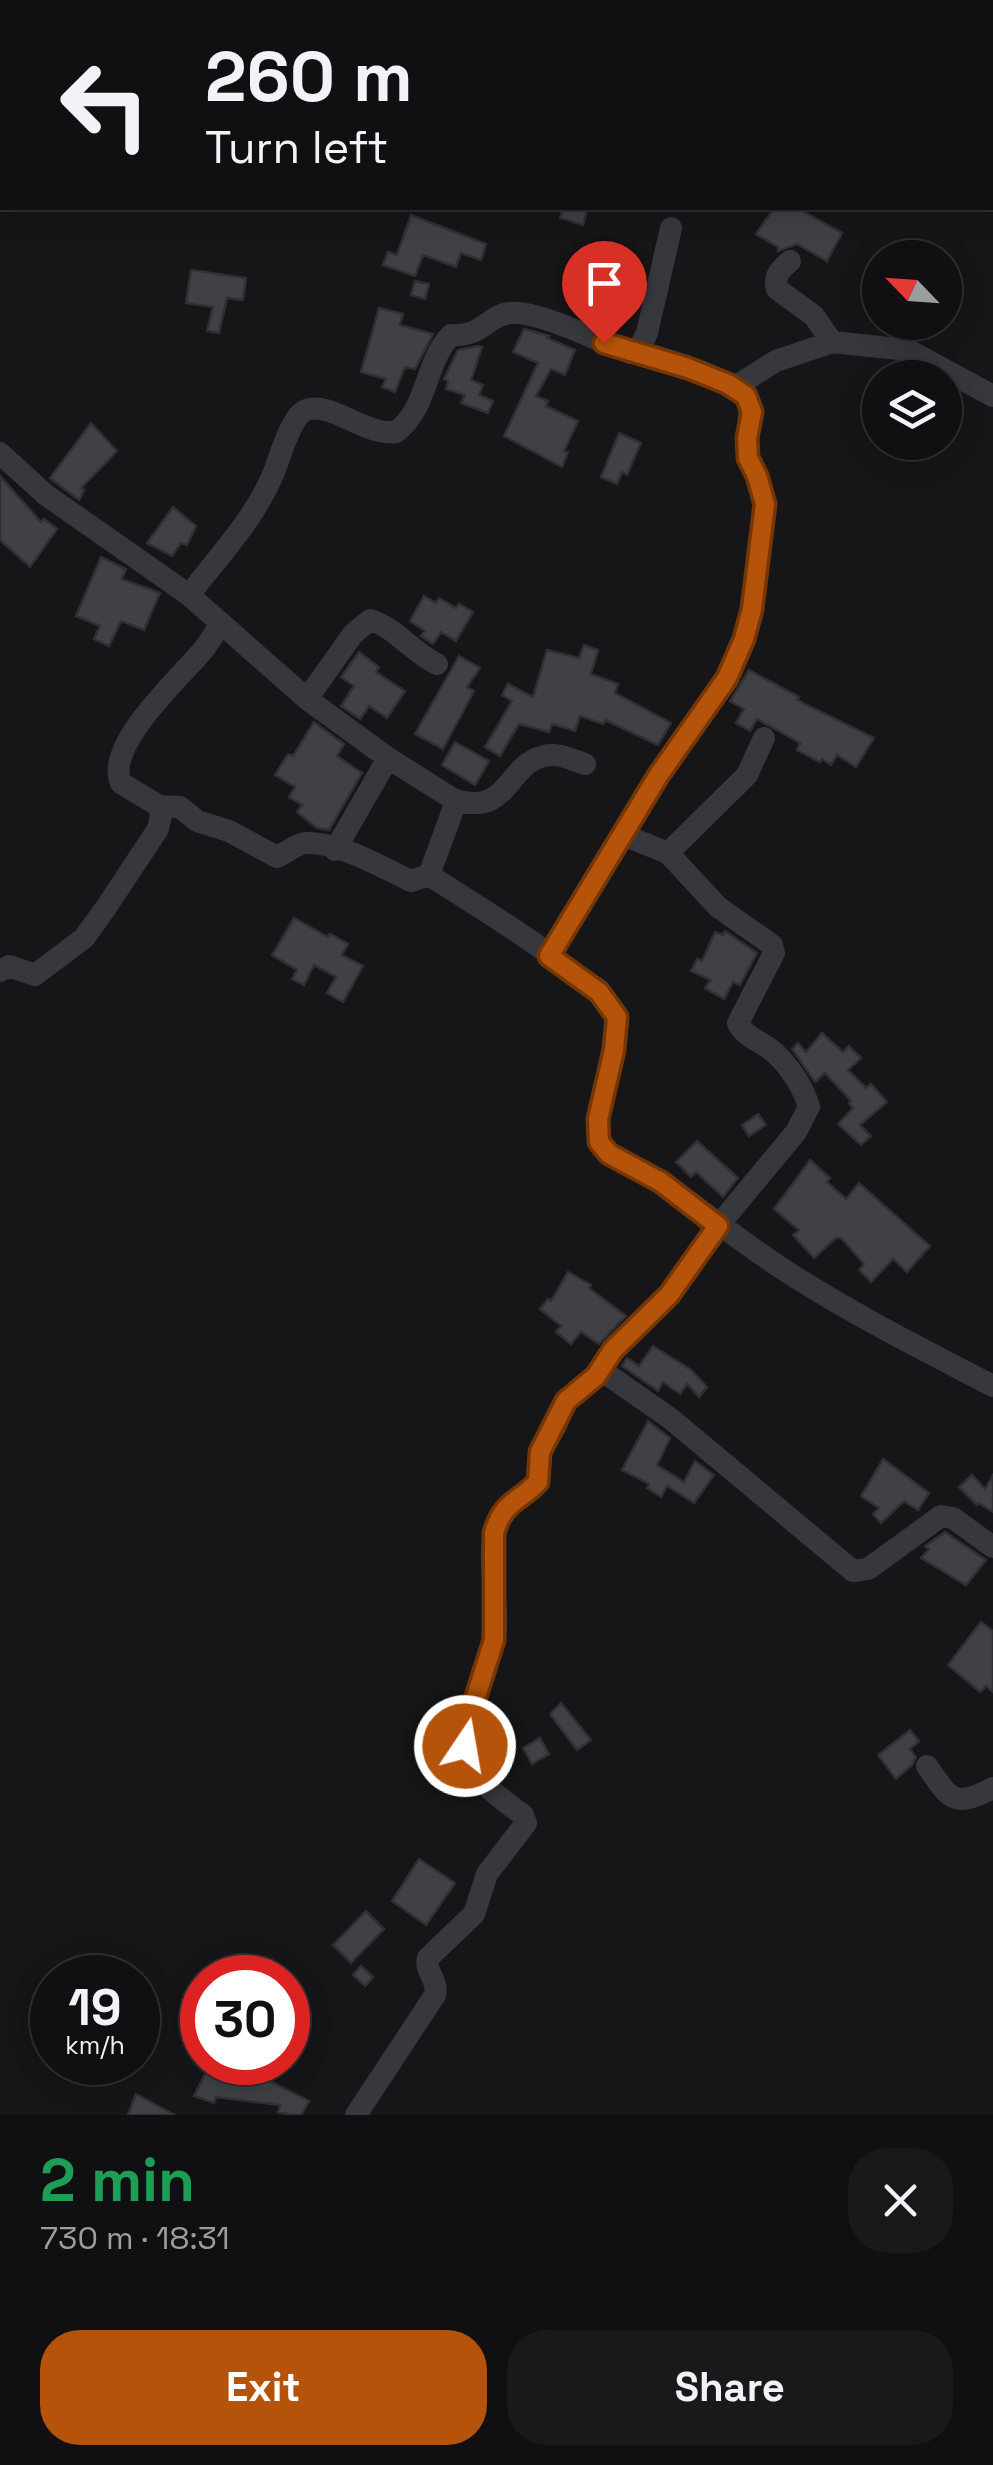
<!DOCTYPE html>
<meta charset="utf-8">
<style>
body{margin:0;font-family:"Space Grotesk",sans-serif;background:#19191b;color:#f1f3f6;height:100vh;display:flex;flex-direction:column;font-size:38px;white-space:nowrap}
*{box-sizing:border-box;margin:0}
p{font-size:32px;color:#9c9d9f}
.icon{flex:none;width:55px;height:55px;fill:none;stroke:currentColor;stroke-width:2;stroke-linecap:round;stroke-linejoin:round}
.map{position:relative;height:2115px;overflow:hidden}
.side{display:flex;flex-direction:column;background:#101012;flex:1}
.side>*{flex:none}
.hud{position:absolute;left:0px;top:0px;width:995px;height:210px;box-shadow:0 5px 25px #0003,0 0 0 2px #303032;background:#101012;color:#f1f3f6;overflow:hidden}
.needle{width:65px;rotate:295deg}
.controls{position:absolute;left:862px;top:240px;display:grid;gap:20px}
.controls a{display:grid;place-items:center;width:100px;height:100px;border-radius:50%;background:#101012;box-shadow:0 5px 25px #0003,0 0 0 2px #303032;font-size:50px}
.speed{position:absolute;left:30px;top:1955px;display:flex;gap:20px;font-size:50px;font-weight:700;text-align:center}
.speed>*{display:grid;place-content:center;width:130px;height:130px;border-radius:50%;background:#101012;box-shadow:0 5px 25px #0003,0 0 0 2px #303032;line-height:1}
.speed small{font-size:25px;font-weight:400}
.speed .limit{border:15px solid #d22;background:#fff;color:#111}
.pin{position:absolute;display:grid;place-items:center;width:85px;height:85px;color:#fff;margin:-102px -42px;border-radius:50% 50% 50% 0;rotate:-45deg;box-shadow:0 0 10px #0007}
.pin .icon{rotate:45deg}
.me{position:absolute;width:110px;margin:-55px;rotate:12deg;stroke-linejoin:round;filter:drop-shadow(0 0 8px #0008)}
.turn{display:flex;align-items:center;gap:35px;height:210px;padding:0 40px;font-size:45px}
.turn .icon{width:130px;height:130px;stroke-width:2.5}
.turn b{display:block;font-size:70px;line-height:85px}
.round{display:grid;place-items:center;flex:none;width:105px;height:105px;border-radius:40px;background:#19191b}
.head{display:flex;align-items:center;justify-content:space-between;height:170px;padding:0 40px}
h1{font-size:60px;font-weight:800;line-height:75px;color:#1e9e55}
.button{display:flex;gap:20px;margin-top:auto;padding:20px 40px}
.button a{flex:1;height:115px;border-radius:40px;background:#b45309;color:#fff;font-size:40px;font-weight:800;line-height:115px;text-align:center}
.button a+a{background:#19191b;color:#f1f3f6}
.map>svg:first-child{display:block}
</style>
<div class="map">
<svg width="993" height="2115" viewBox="0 0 993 2115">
<rect width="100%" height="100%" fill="#161618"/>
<path fill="#404145" stroke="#303034" stroke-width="2.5" d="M563,208H588L583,225L560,218Z
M774,208H797L842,233L827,261L797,244L778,251V247L756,234Z
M411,215L486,244L481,260L461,253L456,267L423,255L415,276L383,265L388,252L397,255Z
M191,270L246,278L243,300L227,298L219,333L207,331L213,307L186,303Z
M415,281L429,284L425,299L411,295Z
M379,308L403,314L400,325L433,334L415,369L405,367L395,392L382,387L386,379L361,372Z
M524,329L549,336L547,338L575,350L565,375L551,369L536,396L548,401L546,406L578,421L564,451L568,452L562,467L504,436L538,363L513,352Z
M478,346L482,347L471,380L483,385L479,395L493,401L488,413L461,403L465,395L446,389L448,381L444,379L458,350Z
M91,423L117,451L81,488L84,490L79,500L50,478Z
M619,433L641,443L627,475L622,472L617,484L601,477Z
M0,476L41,522L44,519L57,529L30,567L0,540Z
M173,507L196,526L187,545L181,543L172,556L147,543Z
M101,557L126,569L122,579L160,593L144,630L121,621L109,646L94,639L100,626L76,616Z
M424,596L436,603L439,598L456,608L459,604L473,612L456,641L441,632L433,644L421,636L425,631L410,621Z
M584,645L598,650L591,674L618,684L615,693L671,723L658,745L605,720L603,724L580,716L575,731L552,724L549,732L519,724L500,756L485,747L512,701L502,695L508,684L533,697L547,650L579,658Z
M359,652L379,667L376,672L405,691L387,718L369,706L360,719L341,706L354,686L341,677Z
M459,656L480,668L467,687L474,691L443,749L415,734Z
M749,670L799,697L797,700L874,738L856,767L837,755L831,765L822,759L820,762L797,750L800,743L757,719L750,731L736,723L744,709L730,701Z
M314,722L344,744L337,756L362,773L329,830L317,828L297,812L302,805L289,797L295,787L275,775L288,754L293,756Z
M455,742L489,761L475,785L442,765Z
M294,918L328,937L330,934L348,944L342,955L363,966L343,1002L327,993L336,977L314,965L304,985L292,979L297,970L272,955Z
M725,931L757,953L740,985L733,982L724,999L705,988L711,980L691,971L697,959L702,961L715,932L723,935Z
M822,1033L843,1052L849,1046L861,1058L848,1070L866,1088L871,1084L887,1102L860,1125L871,1136L861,1145L838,1124L853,1108L849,1103L851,1101L825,1073L815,1082L792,1049L798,1043L806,1052Z
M758,1114L766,1125L749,1136L742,1125Z
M697,1141L738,1178L723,1197L696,1172L691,1177L676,1162Z
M810,1160L830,1178L827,1182L846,1199L859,1183L930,1246L907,1272L893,1259L871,1282L859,1270L864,1264L841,1238H836L814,1258L793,1235L799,1230L774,1209Z
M568,1272L591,1285L589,1288L626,1316L599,1344L581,1332L571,1344L556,1332L561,1326L540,1309L548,1299L551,1301Z
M653,1346L691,1370L707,1387L699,1397L687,1384L680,1394L663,1382L658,1391L622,1366L627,1358L639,1366Z
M648,1421L670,1438L657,1465L684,1482L695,1461L714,1475L694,1503L667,1486L661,1497L647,1488L649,1484L622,1470Z
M883,1459L929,1493L918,1510L904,1501L881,1523L873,1514L879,1508L861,1496Z
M972,1475L985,1489L993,1475V1512L979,1503L977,1505L959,1487Z
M945,1532L986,1560L966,1585L921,1558L929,1549L925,1546Z
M981,1622L993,1631V1692L986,1686L980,1692L948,1665Z
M561,1703L591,1740L577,1750L550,1714Z
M910,1730L919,1741L910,1749L916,1757L912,1765L896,1779L878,1755Z
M540,1738L549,1754L532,1764L523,1748Z
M419,1859L455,1883L426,1925L392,1901Z
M366,1911L384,1929L351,1963L333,1945Z
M361,1966L373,1977L365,1986L353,1975Z
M211,2062H222L245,2075L248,2070L309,2101L301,2115H291L278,2112L280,2105L216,2097L214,2103L194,2096Z
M136,2094L175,2115H128Z"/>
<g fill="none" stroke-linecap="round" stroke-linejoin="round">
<path stroke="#37383d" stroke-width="22" d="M419,0L423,2
M547,0L552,2
M168,2L170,0
M257,2L258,0
M496,2L499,0
M0,179H2
M790,261C781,269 773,276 777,289L814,316L832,342
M733,388L776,361L832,342L908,350L993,396
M0,453L46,495L189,595L307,699L388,758L453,799L454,807L429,875C472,903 595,976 617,1017C621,1051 587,1118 600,1143C607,1160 647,1173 663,1183C709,1215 752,1251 800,1280C862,1319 928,1352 993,1386
M189,595C219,556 256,517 274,472C280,457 291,416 306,410C331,401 365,436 396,432C429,407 424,363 451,335C483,337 487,316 509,313C536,309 603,343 630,353L638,351L647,333L671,228
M307,699L353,634L370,620C395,627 413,653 437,664
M453,799C514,820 505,755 554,755C564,755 575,761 585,764
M159,806L180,807L197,821L229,831L277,857C287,853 295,844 306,843C337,841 384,868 411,881L429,875
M335,850L388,758
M668,853L747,775L764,738
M549,956L657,777L727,678L744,639L752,609L765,504L757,476L748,458L749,403C733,376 668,361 638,351
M0,971L9,966L35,975L84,938L105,909L158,829L161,815L159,806L121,783C104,745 182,676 204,649C210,641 215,632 221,623
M601,1370L671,1419L853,1571L868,1569L941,1516L953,1518L993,1547
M927,1766C950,1799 953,1809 993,1788
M356,2115L435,1995C439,1980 424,1971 428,1958L474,1914L487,1874L526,1823L523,1815C497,1796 471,1779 465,1746C460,1723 488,1665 494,1642C502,1607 484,1561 496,1525C504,1502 524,1498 538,1482L540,1452L556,1426L566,1401L596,1376L613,1350L669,1295L718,1226L796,1132L809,1107C804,1088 789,1066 775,1053C763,1042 745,1038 738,1023L774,953L772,945L718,907L668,853L621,834"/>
</g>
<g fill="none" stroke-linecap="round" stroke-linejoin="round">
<g stroke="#753606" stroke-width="25">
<path id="route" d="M465,1746L466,1728L494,1640V1533C503,1501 519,1502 538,1482L540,1452L566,1401L596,1376L613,1350L669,1295L718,1226L661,1182L609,1154L599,1142L598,1119L614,1050L617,1017L599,992L549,956L658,776L727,678L744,639L752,609L765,504L757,476L748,458L747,438L752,412L746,396L728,384L688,368L604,343"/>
</g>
<use href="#route" stroke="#b45309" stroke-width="18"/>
</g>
</svg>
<div class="controls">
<a><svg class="needle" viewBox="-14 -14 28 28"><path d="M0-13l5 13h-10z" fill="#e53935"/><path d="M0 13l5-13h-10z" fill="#9c9d9f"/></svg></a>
<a><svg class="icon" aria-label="layers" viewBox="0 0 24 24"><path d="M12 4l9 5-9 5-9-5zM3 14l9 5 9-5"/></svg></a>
</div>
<div class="speed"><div>19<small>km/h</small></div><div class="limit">30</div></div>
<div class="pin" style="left:604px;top:343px;background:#d93025"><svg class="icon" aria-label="arrive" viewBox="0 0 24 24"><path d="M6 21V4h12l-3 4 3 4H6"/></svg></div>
<svg class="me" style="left:465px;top:1746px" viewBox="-20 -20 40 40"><circle r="17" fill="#b45309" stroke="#fff" stroke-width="3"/><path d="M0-11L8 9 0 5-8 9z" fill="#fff"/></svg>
<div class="hud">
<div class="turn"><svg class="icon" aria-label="left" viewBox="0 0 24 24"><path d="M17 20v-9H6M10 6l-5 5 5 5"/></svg><div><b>260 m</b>Turn left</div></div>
</div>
</div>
<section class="side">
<div class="head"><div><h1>2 min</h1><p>730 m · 18:31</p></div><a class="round"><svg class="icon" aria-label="close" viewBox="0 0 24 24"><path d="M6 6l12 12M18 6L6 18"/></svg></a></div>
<div class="button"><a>Exit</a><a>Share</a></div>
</section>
